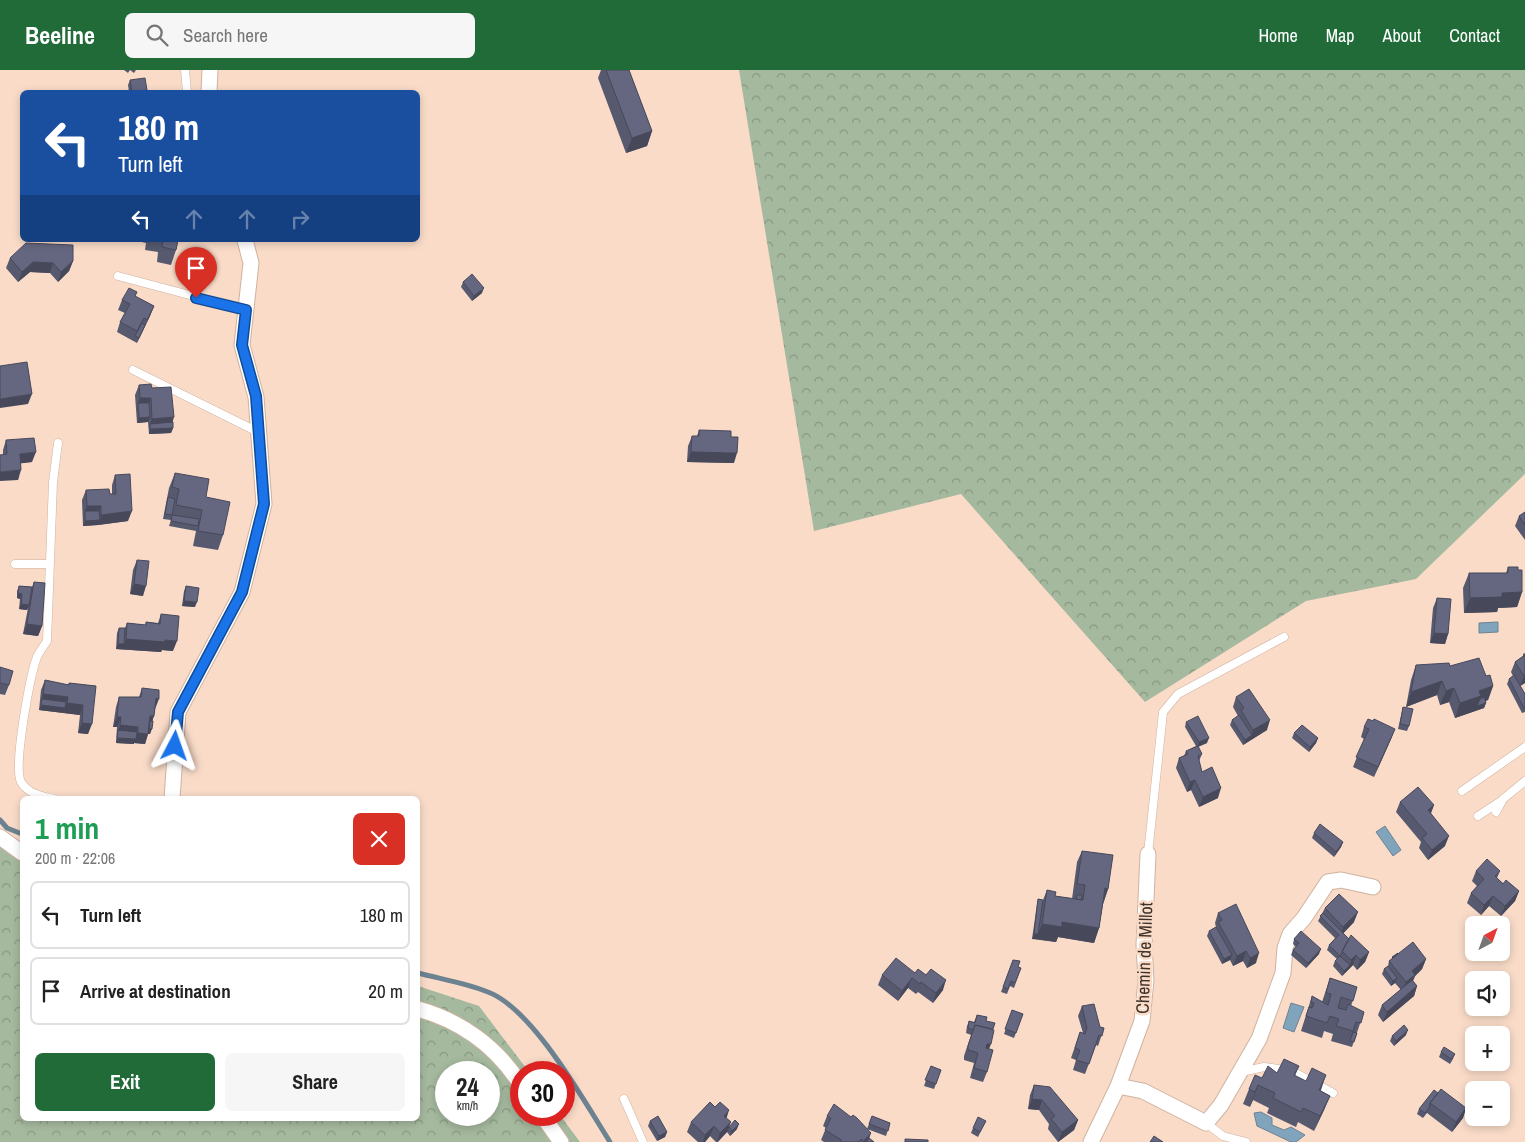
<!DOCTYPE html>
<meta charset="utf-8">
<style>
body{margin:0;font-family:"Archivo Narrow",sans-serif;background:#f6f6f6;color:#222;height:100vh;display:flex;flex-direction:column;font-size:19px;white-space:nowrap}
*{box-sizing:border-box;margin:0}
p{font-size:16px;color:#767676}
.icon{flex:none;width:28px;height:28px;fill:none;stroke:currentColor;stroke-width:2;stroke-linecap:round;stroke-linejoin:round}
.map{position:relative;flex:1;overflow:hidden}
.panel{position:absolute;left:20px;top:726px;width:400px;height:325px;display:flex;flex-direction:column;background:#fff;border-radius:8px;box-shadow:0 2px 8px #0003}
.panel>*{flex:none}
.top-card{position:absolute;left:20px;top:20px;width:400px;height:152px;border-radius:8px;box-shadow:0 2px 8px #0003;background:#1a4fa0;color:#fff;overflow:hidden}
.needle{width:32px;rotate:41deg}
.tools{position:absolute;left:1465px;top:846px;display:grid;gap:10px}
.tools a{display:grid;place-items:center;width:45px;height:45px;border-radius:8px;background:#fff;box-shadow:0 2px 8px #0003;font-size:25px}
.speed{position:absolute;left:435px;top:991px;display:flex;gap:10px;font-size:25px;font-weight:700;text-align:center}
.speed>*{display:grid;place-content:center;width:65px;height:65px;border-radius:50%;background:#fff;box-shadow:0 2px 8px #0003;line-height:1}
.speed small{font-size:12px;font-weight:400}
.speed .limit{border:8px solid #d22;background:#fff;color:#111}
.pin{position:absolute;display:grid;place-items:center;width:42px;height:42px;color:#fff;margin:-51px -21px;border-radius:50% 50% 50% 0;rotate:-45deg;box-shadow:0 0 5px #0007}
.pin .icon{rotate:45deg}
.me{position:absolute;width:55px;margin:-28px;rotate:4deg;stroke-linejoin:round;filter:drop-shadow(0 0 4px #0008)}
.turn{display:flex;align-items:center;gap:18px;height:105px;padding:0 15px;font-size:22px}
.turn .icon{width:65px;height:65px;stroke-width:2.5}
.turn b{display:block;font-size:35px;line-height:42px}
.lanes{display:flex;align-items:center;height:48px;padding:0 15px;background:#0003;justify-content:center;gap:25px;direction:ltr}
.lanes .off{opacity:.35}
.round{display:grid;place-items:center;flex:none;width:52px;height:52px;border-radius:8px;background:#f6f6f6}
.summary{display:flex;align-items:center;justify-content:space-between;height:85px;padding:0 15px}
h1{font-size:30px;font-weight:800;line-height:38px;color:#1e9e55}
.button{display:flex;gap:10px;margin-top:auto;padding:10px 15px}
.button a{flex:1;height:58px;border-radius:8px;background:#216b39;color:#fff;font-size:20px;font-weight:800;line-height:58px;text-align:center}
.button a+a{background:#f6f6f6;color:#222}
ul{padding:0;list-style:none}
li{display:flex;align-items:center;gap:15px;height:68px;margin:0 10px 8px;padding:0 5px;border:2px solid #e0e0e0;border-radius:8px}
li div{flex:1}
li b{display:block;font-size:19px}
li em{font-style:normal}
header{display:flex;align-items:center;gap:30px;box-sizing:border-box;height:70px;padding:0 25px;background:#216b39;color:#fff}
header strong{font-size:24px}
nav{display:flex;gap:28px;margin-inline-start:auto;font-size:18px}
.search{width:350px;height:45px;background:#f6f6f6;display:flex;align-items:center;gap:12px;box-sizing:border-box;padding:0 18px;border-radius:8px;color:#767676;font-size:19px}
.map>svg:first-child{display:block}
</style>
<header>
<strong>Beeline</strong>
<div class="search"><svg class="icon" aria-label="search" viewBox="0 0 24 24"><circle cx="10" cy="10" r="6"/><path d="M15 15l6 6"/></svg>Search here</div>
<nav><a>Home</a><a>Map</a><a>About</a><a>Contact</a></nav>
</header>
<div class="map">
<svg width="1525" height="1072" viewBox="0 0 1525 1072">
<defs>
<pattern id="forest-crowns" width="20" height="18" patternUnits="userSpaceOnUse" patternTransform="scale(1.25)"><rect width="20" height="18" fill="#a5b99e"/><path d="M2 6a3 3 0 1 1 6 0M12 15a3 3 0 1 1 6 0" fill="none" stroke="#889781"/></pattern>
</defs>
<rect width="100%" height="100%" fill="#f9dbc8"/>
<path fill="url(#forest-crowns)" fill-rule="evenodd" d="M739,0H1525V404L1416,509L1306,531L1145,632L961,424L814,461Z
M0,777L22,784V1049H418V916L479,936L529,1002H521V1045H560L580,1072H0ZM446,1002H489V1045H446Z"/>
<path fill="#81a4bd" stroke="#6d8291" d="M1498,552V562L1479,563V553Z
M1385,756L1401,780L1393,786L1376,762Z
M1291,933L1304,937L1294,962L1283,958Z
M1261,1042L1272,1048V1055L1284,1060L1291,1057L1305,1065L1296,1072H1291L1257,1056L1254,1043Z"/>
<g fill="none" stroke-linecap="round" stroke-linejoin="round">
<path stroke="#6d8291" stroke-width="5" d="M0,750L7,758L22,764
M418,903C441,909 466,913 488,922C533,939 584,1031 610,1072"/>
<g stroke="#cfb2a0" stroke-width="9">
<path id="lane" d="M185,0L187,22
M118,206L246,240
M133,300L258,362
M15,494H49
M1462,721L1525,677
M54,729C42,726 28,724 21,712C13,696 30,606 37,587C39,582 44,576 47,571L53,412L58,373
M1496,742L1503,729L1525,711
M1478,746L1501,731
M1148,784L1163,642L1178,624L1284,567
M1241,1002L1264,997L1292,1001L1333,1023
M624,1029L643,1072
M1206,1053L1223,1066L1246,1072"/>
</g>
<g stroke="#cfb2a0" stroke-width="17">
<path id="street" d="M209,22L210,0
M172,729L178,642L242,522L264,434L256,327L242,275L251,193L245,170
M0,767L22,783
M418,939C461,951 497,977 521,1015
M1118,1016L1143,1021L1206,1053L1221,1035L1259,969L1283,903L1285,878L1290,864L1304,848L1328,812L1341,810L1373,817
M542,1045L561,1072
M1091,1072L1118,1016L1142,951L1146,910L1144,875L1148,784"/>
</g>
<use href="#lane" stroke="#fff" stroke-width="8"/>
<use href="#street" stroke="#fff" stroke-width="15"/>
</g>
<path fill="#57596f" d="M124,0H136L134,3L130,0L128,3Z
M601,0H629L652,61L647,76L626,83L598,8Z
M130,10L147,20L146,22H129L128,15Z
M133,170H178L176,180L171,195L157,192L158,182L145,180L146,173Z
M10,188L73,191L69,201L58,212L50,203L30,202L18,212L6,198Z
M463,212L482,223L472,231L461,217Z
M137,222L135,226L154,236L150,246L137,273L117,262L120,252L125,243L118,240L122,230Z
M139,315L152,318L173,352V358L171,363L149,364L148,352L137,353L135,325Z
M699,360L734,393L687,392L688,376L692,366H697Z
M6,370L32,392L21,393L18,410L3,385V380Z
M175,403L206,427L223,465L218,480L193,476L196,461L169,456L171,450L163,449L169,418Z
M115,405L128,451L98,455L83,456L82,430L86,420L112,424V415Z
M1525,442V470L1515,456L1519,446Z
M137,490L143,526L130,524L133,500Z
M1508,497L1518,500L1522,522L1517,537L1498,538L1497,542L1464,543L1463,518L1469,503H1506Z
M34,512L42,556L38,566L23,564L28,538L27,540L19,539L20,529L17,528V521L19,516L32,517Z
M186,516L195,537L182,536L184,521Z
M1437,528L1448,564L1445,574L1430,573L1433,538Z
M161,544L173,581L162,580L161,582L116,579L117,563L119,558H125L127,553L145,555L146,552L158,553Z
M1525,583V613L1520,616L1525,624V642L1522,643L1507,614L1509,609L1513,606L1511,602L1515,592L1523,586V584Z
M1416,595L1450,596L1487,606L1493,616L1488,630L1485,631L1486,633L1484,638L1455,648L1449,632L1440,635L1437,625L1406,637L1411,610Z
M0,597L9,615L5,625L0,624Z
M45,610L68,615L69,613L96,616L88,664L78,663L80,645L39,640L41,620Z
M142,618L155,639L150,664H148L145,674L134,673V674L116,673L117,657H113L116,637L119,627H139Z
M1236,627L1267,660L1243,675L1230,655L1232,650L1238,646L1233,637Z
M1403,637L1409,656L1407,661L1398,659Z
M1186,652L1207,673L1198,677L1202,684L1199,691L1202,702L1218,728L1199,737L1191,720L1187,722L1176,698L1179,688L1184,686L1186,681L1196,676L1185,657Z
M1364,657L1395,659L1391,669L1374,707L1353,697L1364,669L1361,667Z
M1294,663L1318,668L1316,673L1309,682L1292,668Z
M1400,732L1434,735L1431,743L1445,776L1428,790L1419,778L1421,772L1396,742Z
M1314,763L1343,772L1341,777L1334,787L1312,768Z
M1082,781L1108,819L1103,834L1099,858L1094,873L1058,867L1056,872L1032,869L1037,834L1038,829L1043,830L1047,820L1055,826L1072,829L1077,792Z
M1476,801H1500L1497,808L1503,813L1519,821L1515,831L1501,846L1489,836L1481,845L1467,833L1471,823L1477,816L1472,811Z
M1325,838L1354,852L1343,863L1349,869L1369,882L1365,892L1357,900L1353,895L1342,906L1333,896L1335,891L1337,889L1327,880L1329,875L1335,868L1318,851Z
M1218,843L1256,893L1247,898L1243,891L1233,896L1230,890L1222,894L1207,866L1209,861L1216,857L1215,853Z
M1294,869L1319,884L1306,898L1291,885L1293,880L1296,877L1293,874Z
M1398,884L1426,889L1422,899L1415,906L1413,911L1417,916L1414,926L1383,952L1378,945L1382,935L1401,920L1395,913L1391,916L1382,904L1384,899L1388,896L1389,891L1392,889V887Z
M1013,890L1018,897L1021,898L1014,918L1010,916L1007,924L1001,922Z
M915,903L943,920L933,933L918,922L916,924L908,918L898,931L878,915L882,905Z
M1330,908L1357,917L1351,936L1364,942L1352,977L1331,971L1333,964L1324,961L1322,968L1301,961L1312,926L1322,932Z
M1082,936L1100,957L1104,958L1098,976L1096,975L1085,1004L1073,1000L1076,990L1071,988L1080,962L1083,963L1078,946Z
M1012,940L1023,944L1014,968L1004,964Z
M977,945L986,951L989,979L987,1002L983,1012L970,1008L974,993L964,990V986L971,965L966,963L967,956L969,951L974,952Z
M1406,965L1394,976L1390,971L1392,966Z
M1441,982L1455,984L1453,989L1450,994L1439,987Z
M931,996L941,1000L934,1019L924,1016Z
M1299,996L1295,1006L1330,1026L1324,1040L1314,1061L1298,1052L1296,1057L1267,1043L1269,1038L1253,1030L1250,1037L1243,1034L1249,1019L1262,1008Z
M1034,1015L1078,1050L1074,1060L1058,1072L1048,1059L1049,1054L1039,1040L1028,1039L1030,1025Z
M1438,1023L1466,1038L1463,1048L1452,1062L1427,1043L1423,1048L1417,1044L1419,1039Z
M715,1037L726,1048L729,1057L737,1059L730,1066L727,1062L718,1072H716L710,1066L705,1072H698L687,1062L691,1052Z
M827,1046L869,1068L874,1072H824L821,1070L826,1058L823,1056Z
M872,1046L890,1053L886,1066L867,1059Z
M1485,1048H1493L1488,1051Z
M650,1051L667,1062L665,1067L657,1071L648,1056Z
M986,1051L978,1067L971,1063L973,1058Z"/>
<path fill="#47485a" d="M147,20L146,22H132Z
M652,61L647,76L626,83L632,68Z
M73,191L69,201L58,212L61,202Z
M33,192L53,193L50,203L30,202L18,212L22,202Z
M484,218L482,223L472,231L474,226Z
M154,236L150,246L137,273L139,268Z
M32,324L28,334L0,338V329Z
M140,328H151L148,338L138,333Z
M150,347L148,352L137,353L139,348Z
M174,347L171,357L150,354L152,349Z
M173,358L171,363L149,364L150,359Z
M36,382L32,392L16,394L20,384Z
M691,382L737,383L734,393L687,392Z
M21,400L18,410L0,411V402Z
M87,436H101L98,446L85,441Z
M132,441L128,451L98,455L83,456L85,451L100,450L101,445Z
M134,514L146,516L143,526L130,524Z
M1522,522L1517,537L1498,538L1497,542L1464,543L1470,528L1502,523Z
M18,523L22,524L20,529L17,528Z
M184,531L197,532L195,537L182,536Z
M21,534L29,535L27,540L19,539Z
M27,554L42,556L38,566L23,564Z
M1434,563L1448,564L1445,574L1430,573Z
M126,569L165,570L177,571L173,581L162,580L161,582L116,579L118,574H124Z
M1525,605V613L1520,616L1524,606Z
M1442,611L1437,625L1406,637L1411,622Z
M1493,616L1488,630L1478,634L1486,633L1484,638L1455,648L1460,633L1479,621Z
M1454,618L1449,632L1440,635L1446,621Z
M43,624L68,627L64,637L42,629Z
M156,628L159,629L155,639L152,638Z
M67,633L83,635L80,645L39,640L41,635L65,638Z
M150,646H154L150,656L149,650Z
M117,647H121L117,657H113Z
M1270,650L1267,660L1243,675L1245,670L1252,665L1253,660Z
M82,653L92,654L88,664L78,663Z
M120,655L138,657L135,667L118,660L117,665Z
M148,658L152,659L150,664L146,663Z
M1395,659L1391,669L1374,707L1378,697Z
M138,663L148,664L145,674L134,673V674L116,673L117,668L135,669Z
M1209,668L1207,673L1197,677L1199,672Z
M1318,668L1316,673L1309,682L1310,677Z
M1195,710L1191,720L1187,722L1190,712Z
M1221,718L1218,728L1199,737L1203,727Z
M1434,735L1430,745L1428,740Z
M1449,766L1445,776L1428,790L1432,780Z
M1343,772L1341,777L1334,787L1336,782Z
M1105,818L1108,819L1103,834Z
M1519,821L1515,831L1501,846L1505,836Z
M1493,826L1489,836L1481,845L1484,835Z
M1358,842L1354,852L1340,867L1343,857Z
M1062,852L1099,858L1094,873L1058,867L1056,872L1036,869L1042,854Z
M1034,864H1038L1036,869H1032Z
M1321,879L1319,884L1306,898L1308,893Z
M1246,881L1243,891L1233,896L1237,886Z
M1369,882L1365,892L1357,900L1360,890Z
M1259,883L1256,893L1247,898L1250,888Z
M1232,885L1230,890L1222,894L1224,889Z
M1356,885L1353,895L1342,906L1344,901L1350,895L1351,890Z
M1426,889L1422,899L1415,906L1411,915L1402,922L1406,912L1412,901Z
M912,908L908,918L898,931L902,921Z
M1397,908L1395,913L1391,916L1393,911Z
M946,910L943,920L933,933L936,923Z
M1417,916L1414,926L1383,952L1387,942Z
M1408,960L1406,965L1394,976L1396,971Z
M987,974H991L987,984H984Z
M1326,1005L1321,1020L1313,1035L1319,1020Z
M1258,1015L1253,1030L1250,1037L1255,1022Z
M1330,1026L1324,1040L1314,1061L1320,1046Z
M1032,1029L1042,1030L1039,1040L1028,1039Z
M1466,1038L1463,1048L1452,1062L1456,1052Z
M729,1040L726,1050L724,1046Z
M1078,1050L1074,1060L1058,1072L1062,1062Z
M731,1052L727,1062L717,1072L720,1063Z
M739,1054L737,1059L730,1066L732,1061Z
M714,1056L710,1066L705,1072H703L705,1065Z
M667,1062L665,1067L657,1071L659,1066Z
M871,1063L868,1072H863Z"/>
<path fill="#656781" stroke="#47485a" d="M606,0H629L652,61L632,68Z
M145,8L147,20L132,22L130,10Z
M163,170H178L176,180L162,177Z
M26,173L73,175V191L61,202L53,193L33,192L22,202L10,188Z
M472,204L484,218L474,226L463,212Z
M129,218L137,222L135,226L154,236L147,250L144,248L137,261L120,252L130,234L122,230Z
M142,253L145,255L139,268L135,266Z
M27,292L32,324L0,329V296Z
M151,314L152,318L171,317L174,347L152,349L151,328H140L139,315Z
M138,333H149L150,347L139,348Z
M173,352V358L150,359V354Z
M699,360L731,361V367H738L737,383L691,382L692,366H699Z
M34,368L36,382L20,384L21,400L0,402V385L7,384L6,370Z
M175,403L209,409L206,427L230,432L223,465L198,461L202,440L176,435L179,419L172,417Z
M130,404L132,441L101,445V436H87L86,420L109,419L110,424H116L115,405Z
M168,427L175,429L172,445L165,444Z
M85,441H99L100,450L85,451Z
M1525,442V455L1519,446Z
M172,445L199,449L198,456L171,451Z
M137,490L149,491L146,516L134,514Z
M1508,497H1518V500H1522V522L1502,523V527L1470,528L1469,503H1508Z
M34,512L45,513L42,556L27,554Z
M19,516L32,517L29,535L21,534L22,524L18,523Z
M186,516L199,518L197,532L184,531Z
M1437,528L1451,529L1448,564L1434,563Z
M161,544L179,546L177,571L165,570V572L126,569L127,553L146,555V552L160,554Z
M119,558H125L124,574H118Z
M1525,585V605L1524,606L1515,592Z
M1479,588L1486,606L1490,605L1493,616L1479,621L1481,626L1460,633L1454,618L1446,621L1442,611L1411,622L1416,595L1449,593L1450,596Z
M0,597L13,601L9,615L0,613Z
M1514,605L1525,624V638H1524L1509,609Z
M45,610L69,615V613L96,616L92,654L82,653L83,635L67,633L68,627L43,624Z
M142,618L159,620V629L156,628L154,646H150L148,664L138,663V657L120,655L121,647H117L119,627H141Z
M1249,619L1270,650L1253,660L1241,640L1244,638L1236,627Z
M1484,627L1486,633L1477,636L1480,629Z
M42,629L66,632L65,638L41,635Z
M1403,637L1413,639L1409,656L1400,654Z
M1239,645L1252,665L1245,670L1232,650Z
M1198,646L1209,668L1199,672L1186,652Z
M1368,649L1373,651L1374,649L1395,659L1378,697L1356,687L1369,659L1364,657Z
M150,651H153L152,659L149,658Z
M1302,655L1318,668L1310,677L1294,663Z
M118,660L137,662L136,669L117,668Z
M1198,676L1202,684L1198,686L1202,702L1212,697L1221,718L1203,727L1195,710L1190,712L1179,688L1188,684L1186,681Z
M1418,717L1434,735L1428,740L1449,766L1432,780L1422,768L1427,764L1400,732Z
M1320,754L1343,772L1336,782L1314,763Z
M1082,781L1113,785L1108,819L1105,818L1099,858L1062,852V857L1042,854L1047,820L1056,822L1055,826L1083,830L1085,815L1077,814Z
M1487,789L1500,801L1495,806L1503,814L1506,810L1519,821L1505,836L1493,826L1484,835L1471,823L1484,809L1476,801Z
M1339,824L1358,842L1343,857L1325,838Z
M1077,825H1082L1081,830L1076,829Z
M1038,829L1043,830L1038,864H1034Z
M1236,834L1259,883L1250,888L1246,881L1237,886L1218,852L1222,850L1218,843Z
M1323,843L1349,869L1340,886L1329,875L1339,865L1320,846Z
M1216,857L1232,885L1224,889L1209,861Z
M1301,861L1321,879L1308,893L1293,880L1299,873L1294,869Z
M1351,865L1369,882L1360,890L1356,885L1351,890L1342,881Z
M1413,872L1426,889L1412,901L1415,905L1406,912L1389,891Z
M1398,883V884L1393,888L1392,887Z
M1340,886L1350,895L1344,901L1335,891Z
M896,888L915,903L918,899L926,905L931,899L946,910L936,923L921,912L920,914L912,908L902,921L882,905Z
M1013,890L1020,891L1018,897L1021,898L1015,913L1011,911L1008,919L1003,917Z
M1388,896L1397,908L1393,911L1384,899Z
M1330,908L1357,917L1353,931L1341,927L1338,938L1346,940L1348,934L1364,942L1361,953L1356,952L1353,961L1336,956L1339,949L1330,946L1327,953L1306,946L1309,937L1312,938L1314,933L1311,932L1312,926L1328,935L1331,924L1326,923Z
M1412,910L1417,916L1387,942L1382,935Z
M1094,934L1100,957L1104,958L1102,966L1099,965L1089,994L1076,990L1080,980L1075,978L1080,962L1085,964L1087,958L1082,936Z
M1012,940L1023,944L1016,963L1005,959Z
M977,945L987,947L986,951L995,953L993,959L975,955L973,960L968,958L969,951L975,953Z
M975,955L994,960L991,974H987L986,978L993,980L987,1002L974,998L978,983L968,980V976Z
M1404,955L1408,960L1396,971L1392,966Z
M1353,962L1357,963L1354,972L1350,971Z
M1444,977L1455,984L1451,989L1441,982Z
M1284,989L1299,996L1294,1005L1306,1011L1312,998L1326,1005L1319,1020L1330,1026L1320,1046L1303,1038L1301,1042L1273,1028L1275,1023L1258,1015L1255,1022L1249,1019L1255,1005L1262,1008L1268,996L1277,1003Z
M931,996L941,1000L936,1014L925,1010Z
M1034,1015L1050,1017L1078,1050L1062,1062L1051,1049L1055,1046L1042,1030L1032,1029Z
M1441,1019L1466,1038L1456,1052L1430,1033Z
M1434,1020L1438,1023L1430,1033L1429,1038L1425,1043L1419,1039Z
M1501,1030L1504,1034L1501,1037Z
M710,1032L715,1037L720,1032L729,1040L724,1046L731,1052L720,1063L714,1056L705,1065L691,1052Z
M834,1034L851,1047L853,1045L857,1048L871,1063L863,1072L862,1069L858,1072H842L840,1069L825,1060L831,1048L827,1046Z
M658,1046L667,1062L659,1066L650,1051Z
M872,1046L890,1053L888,1061L869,1054Z
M978,1047L986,1051L980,1062L973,1058Z
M735,1050L739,1054L732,1061L729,1057Z
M1154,1066L1163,1072H1150Z
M869,1068L874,1072H866Z
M905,1069L928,1070V1072H905Z"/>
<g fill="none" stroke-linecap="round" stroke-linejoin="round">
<g stroke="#114b97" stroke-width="12">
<path id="route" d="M175,676L178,642L242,522L264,434L256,326L242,275L246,240L196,228"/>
</g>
<use href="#route" stroke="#1a73e8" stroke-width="9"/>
</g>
<g text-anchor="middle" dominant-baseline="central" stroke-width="5" stroke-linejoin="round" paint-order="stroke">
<g font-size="18" fill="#3d312a" stroke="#f9dbc8">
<text transform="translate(1144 888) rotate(-88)">Chemin de Millot</text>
</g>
</g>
</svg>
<div class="tools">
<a><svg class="needle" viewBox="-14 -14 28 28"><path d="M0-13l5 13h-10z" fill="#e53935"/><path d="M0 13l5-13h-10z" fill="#767676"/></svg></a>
<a><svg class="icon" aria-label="sound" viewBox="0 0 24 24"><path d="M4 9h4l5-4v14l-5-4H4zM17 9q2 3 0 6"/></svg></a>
<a>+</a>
<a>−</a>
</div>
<div class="speed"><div>24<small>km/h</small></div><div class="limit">30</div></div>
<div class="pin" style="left:196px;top:228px;background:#d93025"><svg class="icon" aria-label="arrive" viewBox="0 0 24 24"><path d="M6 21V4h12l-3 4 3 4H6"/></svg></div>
<svg class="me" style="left:175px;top:676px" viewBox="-20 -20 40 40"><path d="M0-17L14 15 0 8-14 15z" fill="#1a73e8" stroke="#fff" stroke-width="4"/></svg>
<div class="top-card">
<div class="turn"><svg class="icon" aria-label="left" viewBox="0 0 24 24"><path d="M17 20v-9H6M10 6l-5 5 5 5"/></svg><div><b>180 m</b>Turn left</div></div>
<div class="lanes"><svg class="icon" aria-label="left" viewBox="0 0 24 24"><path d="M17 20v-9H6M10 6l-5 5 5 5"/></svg><svg class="icon off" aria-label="ahead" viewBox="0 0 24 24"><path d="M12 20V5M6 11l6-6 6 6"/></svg><svg class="icon off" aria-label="ahead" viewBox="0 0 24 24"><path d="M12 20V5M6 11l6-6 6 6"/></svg><svg class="icon off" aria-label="right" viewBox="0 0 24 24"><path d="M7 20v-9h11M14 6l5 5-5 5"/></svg></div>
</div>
<section class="panel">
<div class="summary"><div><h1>1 min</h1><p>200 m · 22:06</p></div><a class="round" style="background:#d93025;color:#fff"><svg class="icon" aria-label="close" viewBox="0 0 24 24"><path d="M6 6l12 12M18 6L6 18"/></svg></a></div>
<ul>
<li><svg class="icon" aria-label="left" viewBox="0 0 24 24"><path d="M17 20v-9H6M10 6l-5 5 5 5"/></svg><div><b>Turn left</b></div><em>180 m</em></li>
<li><svg class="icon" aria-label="arrive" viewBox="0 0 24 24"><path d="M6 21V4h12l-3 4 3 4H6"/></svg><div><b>Arrive at destination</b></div><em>20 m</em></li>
</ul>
<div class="button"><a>Exit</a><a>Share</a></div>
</section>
</div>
